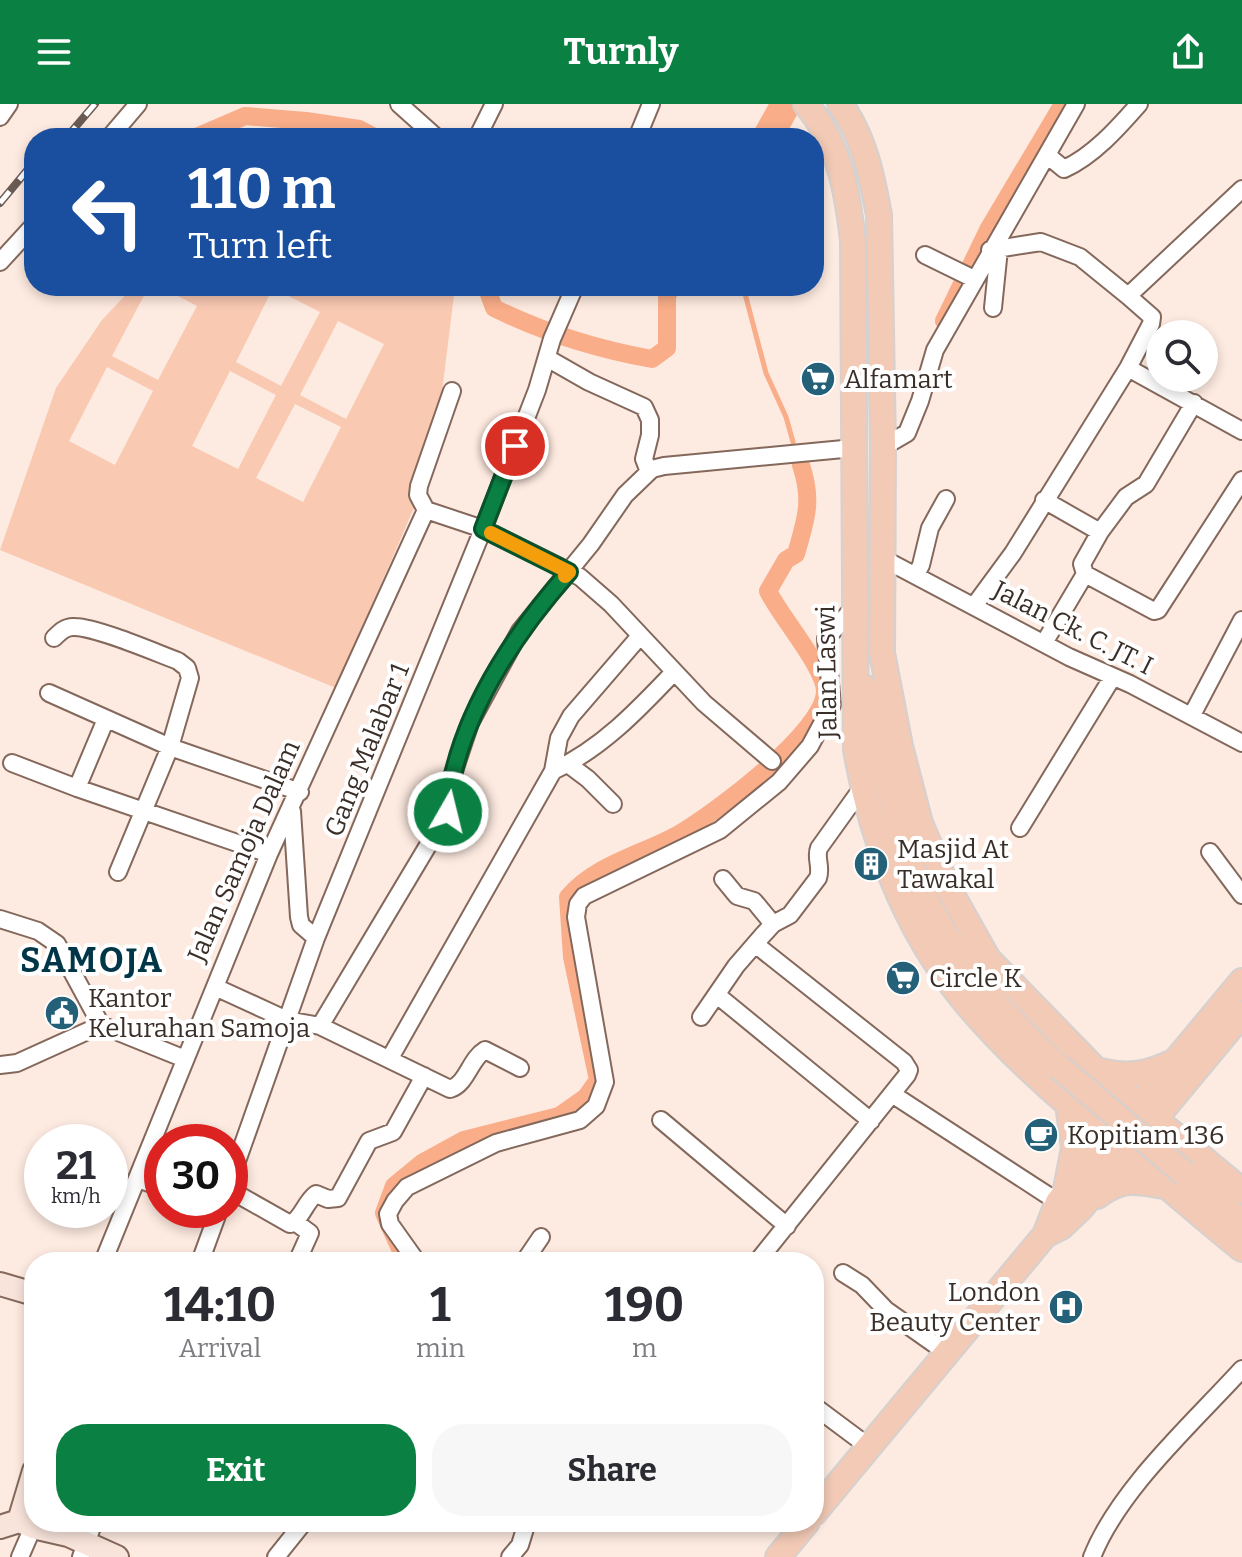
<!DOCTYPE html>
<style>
body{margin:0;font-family:Bitter,serif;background:#f7f7f7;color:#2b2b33;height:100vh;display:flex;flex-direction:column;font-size:30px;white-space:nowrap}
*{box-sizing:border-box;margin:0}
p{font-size:26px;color:#7c7c81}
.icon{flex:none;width:44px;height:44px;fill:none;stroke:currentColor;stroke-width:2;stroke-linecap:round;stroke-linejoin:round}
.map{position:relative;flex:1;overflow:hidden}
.drawer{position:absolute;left:24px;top:1148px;width:800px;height:280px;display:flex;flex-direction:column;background:#fff;border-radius:32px;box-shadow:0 4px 12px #0003}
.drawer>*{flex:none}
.hud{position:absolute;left:24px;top:24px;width:800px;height:168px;border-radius:32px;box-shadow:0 4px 12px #0003;background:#1a4fa0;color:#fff;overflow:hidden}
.controls{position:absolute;left:1146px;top:216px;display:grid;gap:16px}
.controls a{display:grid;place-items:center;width:72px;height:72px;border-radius:50%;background:#fff;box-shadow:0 4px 12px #0003;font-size:40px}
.speed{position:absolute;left:24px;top:1020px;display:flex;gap:16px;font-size:40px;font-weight:700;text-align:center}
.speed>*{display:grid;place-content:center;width:104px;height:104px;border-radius:50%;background:#fff;box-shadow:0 4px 12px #0003;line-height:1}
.speed small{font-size:20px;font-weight:400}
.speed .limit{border:12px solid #d22;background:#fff;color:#111}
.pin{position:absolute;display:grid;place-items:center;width:68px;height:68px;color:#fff;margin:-34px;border:4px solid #fff;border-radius:50%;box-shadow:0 2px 8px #0007}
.me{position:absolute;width:88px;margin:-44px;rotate:8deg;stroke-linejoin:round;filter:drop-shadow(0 0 6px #0008)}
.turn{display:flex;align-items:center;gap:28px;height:168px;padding:0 32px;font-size:36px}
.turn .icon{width:104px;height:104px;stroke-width:2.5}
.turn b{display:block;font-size:56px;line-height:68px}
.eta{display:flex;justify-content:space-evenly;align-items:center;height:136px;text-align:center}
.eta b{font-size:48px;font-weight:700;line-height:56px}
.button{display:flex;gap:16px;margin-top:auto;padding:16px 32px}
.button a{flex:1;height:92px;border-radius:32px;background:#0b8043;color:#fff;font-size:32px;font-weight:700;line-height:92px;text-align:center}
.button a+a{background:#f7f7f7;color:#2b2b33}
header{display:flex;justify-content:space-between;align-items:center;height:104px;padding:0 32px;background:#0b8043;color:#fff;font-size:36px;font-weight:700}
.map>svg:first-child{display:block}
</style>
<header><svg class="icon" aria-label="menu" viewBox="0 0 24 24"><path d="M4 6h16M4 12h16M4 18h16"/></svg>Turnly<svg class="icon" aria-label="share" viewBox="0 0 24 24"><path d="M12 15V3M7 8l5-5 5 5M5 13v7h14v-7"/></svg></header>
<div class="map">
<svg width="1242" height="1453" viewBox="0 0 1242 1453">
<rect width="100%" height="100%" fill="#fdeae0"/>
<path fill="#f9c9b2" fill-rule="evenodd" d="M134,182H149L112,252L158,276L197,202L159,182H449L454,191L433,360L336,584L0,446L56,284L102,216ZM273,184L320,208L281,282L236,258ZM338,217L384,240L346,315L300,291ZM107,263L153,287L115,361L69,337ZM230,267L276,291L238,365L192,342ZM295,300L341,323L303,398L256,374Z"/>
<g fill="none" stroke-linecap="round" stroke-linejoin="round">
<path stroke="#f9ad89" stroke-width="5" d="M743,182L766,269L786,313L793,338"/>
<path stroke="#f9ad89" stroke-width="18" d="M194,34L245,12L306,17L359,25L376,34
M486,182L494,204C545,229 596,245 652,255L667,244V192L672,182
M944,217L989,124L1063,0
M406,1158L384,1109L394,1082L422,1059L464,1036L559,1012L586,993L598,976L572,853L568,793C596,760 643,750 679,730C713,710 825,628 825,587C825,564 780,512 768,487L786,456L796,450C806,415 813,397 801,361"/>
<path stroke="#f9ad89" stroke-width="30" d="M767,34L786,0"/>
<g stroke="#84685b" stroke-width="20">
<path id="street" d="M399,0L437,34
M0,13L9,0
M109,34L138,0
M477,34L494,0
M637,34L651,0
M1047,51L1064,65C1093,52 1118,24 1139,0
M990,146L1041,138L1080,153L1128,192L1242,85
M925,151L974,175
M0,158L34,121
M993,204L999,145
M547,254L589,278L644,303L650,316V331L644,355L649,368
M1128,264L1242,327
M883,343L907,329L920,297L935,246L1076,0
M1044,396L1100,428
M426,406L483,425L580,473L611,500L704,599L772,657
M426,406L418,391L419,382L452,287
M882,454L1069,553L1130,580L1242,639
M1085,470L1154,507L1158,506L1242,376
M916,471L921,461L930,424L946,395
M974,502L1013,449L1128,264L1151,220L1152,213L1128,192
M54,534C60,528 66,522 75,523C99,524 154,548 178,557L187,564L190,574L170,643L118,768
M1044,539L1085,470L1082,460L1100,428L1126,393L1146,380L1194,299
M49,589L170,643L300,688
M1192,611L1242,516
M106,615L77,684L269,750
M12,659L77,684
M568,660L588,675L613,700
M553,667C601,645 638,606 674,568
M292,707L299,813L301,821L316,834
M1020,724L1112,574
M1210,748L1242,791
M723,775L737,792L754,797L773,820
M0,815L38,827L57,840L101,921L185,955
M755,840L904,958L909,966L907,971L757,1158
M215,883L287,916L320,922L450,985C467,980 470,955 485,946L520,964
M717,891L871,1017
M701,913L736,862L762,832L773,820L790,811L818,774C822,763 815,754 819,744L862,684
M320,922L448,708L452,673L470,619L520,527L591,440L625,391L652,365L664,362L854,344
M390,954L553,667L559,634L571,612L640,532
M0,961L17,959L101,921
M892,990L1058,1098
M661,1016L787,1122
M138,1075L162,1084
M230,1077L316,834L483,425L537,286L552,235L575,182
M230,1086L290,1120C302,1115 305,1098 316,1090L328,1095L338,1094L369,1037L393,1028L424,972
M295,1118L310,1129L297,1158
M103,1158L269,750L426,406
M200,1158L219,1106
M417,1158L390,1120L388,1110L395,1097L407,1083L496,1039L580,1016L596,1002L605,978L576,813L578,800L584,792L720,726L779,678L810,642L832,601L826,535L854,503
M524,1158L541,1133
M843,1169L862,1181L886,1206L947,1249
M814,1302L869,1343
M20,1453L33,1423
M81,1453L94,1418
M276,1453L304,1418
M510,1453L520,1441L527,1418
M1092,1453C1119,1385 1192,1320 1242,1265"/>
</g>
<g stroke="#84685b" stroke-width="26">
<path id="secondary" d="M0,1180L34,1190
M19,1417L34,1367
M0,1423L19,1417L33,1423L68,1431L117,1453"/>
</g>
<g stroke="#d4d1d0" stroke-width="28">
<path id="primary" d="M806,0C840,42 847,85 853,137L856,645C870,732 905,825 962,894C1014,958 1081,1012 1144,1063C1177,1090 1209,1119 1242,1145
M840,0C864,32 872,73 879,111L883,343L882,549L900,642L920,719L946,780L988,855L1095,965L1242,1087
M864,583C876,633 887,683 902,732C907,748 911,764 918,779C953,855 999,907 1059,963
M1101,967C1129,974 1148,970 1173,958
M1185,1070L1242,1118
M1066,1085L1074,1044L1068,1000
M1097,1092C1125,1072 1135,1078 1166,1082
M1045,1131L1061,1123L1081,1104L1242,910
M814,1409L1045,1131L1058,1098L1242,877
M778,1453L807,1418"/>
</g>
<use href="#street" stroke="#fff" stroke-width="16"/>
<use href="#secondary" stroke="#f8e4db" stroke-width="22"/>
<use href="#primary" stroke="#f2cab6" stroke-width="24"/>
<g stroke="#6a5c55" stroke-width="8">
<path id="rail" d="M66,34L95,0
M0,99L34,58"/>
</g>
<use href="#rail" stroke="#fff" stroke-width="5" stroke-dasharray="15" stroke-linecap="butt"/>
<g stroke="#d4d1d0" stroke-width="28" stroke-linecap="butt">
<path id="primary-bridge" d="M1059,963L1185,1070"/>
</g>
<use href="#primary-bridge" stroke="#f2cab6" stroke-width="24"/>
</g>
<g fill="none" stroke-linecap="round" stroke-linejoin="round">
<g stroke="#07532c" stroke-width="20">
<path id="route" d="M448,708C450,695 450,683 453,671C470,597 519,524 569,468L483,425L515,342"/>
</g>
<use href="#route" stroke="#0b8043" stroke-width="14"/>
<path stroke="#f59e0b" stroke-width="14" d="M491,429L569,468L565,472"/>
</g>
<defs>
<g id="supermarket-disc" transform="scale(1.8)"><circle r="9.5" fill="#246178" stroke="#fff"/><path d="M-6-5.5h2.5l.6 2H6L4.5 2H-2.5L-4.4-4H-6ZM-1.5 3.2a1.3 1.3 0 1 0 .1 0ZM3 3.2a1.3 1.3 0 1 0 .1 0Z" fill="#fff"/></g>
<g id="building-disc" transform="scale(1.8)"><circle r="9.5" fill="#246178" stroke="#fff"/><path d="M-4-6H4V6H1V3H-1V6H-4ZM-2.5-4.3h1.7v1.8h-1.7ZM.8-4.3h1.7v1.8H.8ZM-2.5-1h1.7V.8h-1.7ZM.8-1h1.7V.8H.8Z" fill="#fff"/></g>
<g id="civic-disc" transform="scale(1.8)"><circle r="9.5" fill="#246178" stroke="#fff"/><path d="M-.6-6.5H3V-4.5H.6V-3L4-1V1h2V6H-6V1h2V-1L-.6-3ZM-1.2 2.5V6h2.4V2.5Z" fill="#fff"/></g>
<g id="cafe-disc" transform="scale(1.8)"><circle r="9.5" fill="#246178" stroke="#fff"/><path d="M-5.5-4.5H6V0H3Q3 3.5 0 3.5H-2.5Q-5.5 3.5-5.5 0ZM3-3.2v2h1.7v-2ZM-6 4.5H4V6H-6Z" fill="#fff"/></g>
<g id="hospital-disc" transform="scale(1.8)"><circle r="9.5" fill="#246178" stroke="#fff"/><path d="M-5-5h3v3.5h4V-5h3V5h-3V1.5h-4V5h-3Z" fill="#fff"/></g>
</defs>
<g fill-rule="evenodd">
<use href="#supermarket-disc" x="818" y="275"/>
<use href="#building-disc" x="871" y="760"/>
<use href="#supermarket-disc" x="903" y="874"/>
<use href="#civic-disc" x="62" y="909"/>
<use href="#cafe-disc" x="1041" y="1031"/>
<use href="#hospital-disc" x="1066" y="1203"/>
</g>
<g text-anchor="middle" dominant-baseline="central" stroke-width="8" stroke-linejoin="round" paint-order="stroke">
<g font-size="26" fill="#3a2e28" stroke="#fff" text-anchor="start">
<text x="844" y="275">Alfamart</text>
<text x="897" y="745">Masjid At<tspan x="897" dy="30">Tawakal</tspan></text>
<text x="929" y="874">Circle K</text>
<text x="88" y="894">Kantor<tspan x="88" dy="30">Kelurahan Samoja</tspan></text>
<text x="1067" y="1031">Kopitiam 136</text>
<text x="1040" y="1188" text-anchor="end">London<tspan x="1040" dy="30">Beauty Center</tspan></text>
</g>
<g font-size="26" fill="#3a2e28" stroke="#fff">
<text transform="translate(1073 524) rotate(27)">Jalan Ck. C. JT. I</text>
<text transform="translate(827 568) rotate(-91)">Jalan Laswi</text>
<text transform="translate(367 646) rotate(-68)">Gang Malabar 1</text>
<text transform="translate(244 747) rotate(-66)">Jalan Samoja Dalam</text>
</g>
<g font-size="34" font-weight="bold" letter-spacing="2" fill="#003647" stroke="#fff">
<text x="92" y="856">SAMOJA</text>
</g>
</g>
</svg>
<div class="controls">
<a><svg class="icon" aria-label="search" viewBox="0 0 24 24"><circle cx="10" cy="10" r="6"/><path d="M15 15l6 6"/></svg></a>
</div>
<div class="speed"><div>21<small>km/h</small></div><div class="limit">30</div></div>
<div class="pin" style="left:515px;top:342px;background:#d93025"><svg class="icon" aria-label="arrive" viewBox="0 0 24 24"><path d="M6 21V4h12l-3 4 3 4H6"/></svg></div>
<svg class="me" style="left:448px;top:708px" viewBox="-20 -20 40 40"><circle r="17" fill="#0b8043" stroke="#fff" stroke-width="3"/><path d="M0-11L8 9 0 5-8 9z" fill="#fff"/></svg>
<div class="hud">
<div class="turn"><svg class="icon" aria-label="left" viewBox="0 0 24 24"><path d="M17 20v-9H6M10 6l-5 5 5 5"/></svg><div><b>110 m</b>Turn left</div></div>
</div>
<section class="drawer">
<div class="eta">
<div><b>14:10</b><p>Arrival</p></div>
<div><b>1</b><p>min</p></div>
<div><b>190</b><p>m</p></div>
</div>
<div class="button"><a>Exit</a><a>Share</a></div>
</section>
</div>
